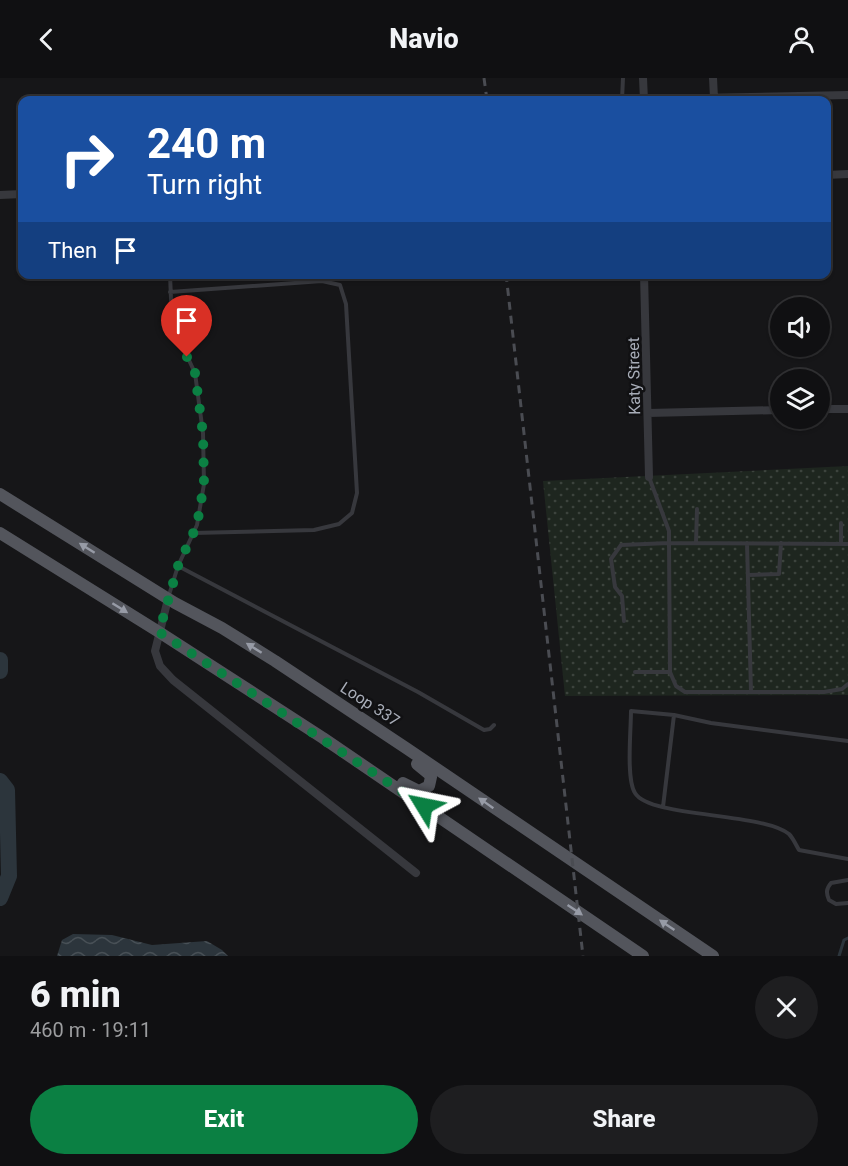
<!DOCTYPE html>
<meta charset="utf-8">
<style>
body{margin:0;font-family:Roboto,sans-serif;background:#1e1e20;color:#f1f3f6;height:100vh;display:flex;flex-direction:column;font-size:22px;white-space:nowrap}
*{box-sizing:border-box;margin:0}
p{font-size:20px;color:#9c9d9f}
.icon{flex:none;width:33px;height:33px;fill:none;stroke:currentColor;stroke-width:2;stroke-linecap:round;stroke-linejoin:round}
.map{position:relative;height:878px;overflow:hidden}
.side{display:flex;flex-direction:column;background:#101012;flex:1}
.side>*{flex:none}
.guide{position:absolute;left:18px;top:18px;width:813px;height:183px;border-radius:12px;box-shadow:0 2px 4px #0004,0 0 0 2px #303032;background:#1a4fa0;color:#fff;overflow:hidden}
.buttons{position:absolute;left:770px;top:219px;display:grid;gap:12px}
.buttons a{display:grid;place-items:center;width:60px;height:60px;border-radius:50%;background:#101012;box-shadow:0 2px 4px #0004,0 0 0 2px #303032;font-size:30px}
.pin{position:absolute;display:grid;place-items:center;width:51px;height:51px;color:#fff;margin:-62px -26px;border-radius:50% 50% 50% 0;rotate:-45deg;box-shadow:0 0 6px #0007}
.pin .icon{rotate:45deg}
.me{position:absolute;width:66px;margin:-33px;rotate:305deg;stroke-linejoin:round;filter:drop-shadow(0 0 4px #0008)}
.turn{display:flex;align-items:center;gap:21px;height:126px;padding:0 30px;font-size:27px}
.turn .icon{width:78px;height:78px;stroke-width:2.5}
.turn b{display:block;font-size:42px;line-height:51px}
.then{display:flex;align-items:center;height:57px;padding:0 30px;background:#0003;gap:12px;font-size:22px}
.round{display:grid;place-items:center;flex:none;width:63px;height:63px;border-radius:32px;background:#1e1e20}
.overview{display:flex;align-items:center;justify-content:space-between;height:102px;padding:0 30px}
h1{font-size:36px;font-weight:800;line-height:45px}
.action{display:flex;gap:12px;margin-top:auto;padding:12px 30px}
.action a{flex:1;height:69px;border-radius:36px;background:#0b8043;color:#fff;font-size:24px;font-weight:800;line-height:69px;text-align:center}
.action a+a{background:#1e1e20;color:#f1f3f6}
header{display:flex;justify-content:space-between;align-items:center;height:78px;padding:0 30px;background:#101012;font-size:27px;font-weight:800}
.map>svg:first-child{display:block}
</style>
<header><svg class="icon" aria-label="back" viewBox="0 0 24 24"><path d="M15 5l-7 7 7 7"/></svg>Navio<svg class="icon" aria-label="person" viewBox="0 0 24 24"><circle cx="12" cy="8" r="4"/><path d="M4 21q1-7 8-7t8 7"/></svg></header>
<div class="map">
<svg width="848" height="878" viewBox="0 0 848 878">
<defs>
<pattern id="grass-dots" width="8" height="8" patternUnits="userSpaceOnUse" patternTransform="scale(1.5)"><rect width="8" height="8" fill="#1e261f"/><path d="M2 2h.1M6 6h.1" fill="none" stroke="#3c433d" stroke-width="1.8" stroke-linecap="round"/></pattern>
<pattern id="water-waves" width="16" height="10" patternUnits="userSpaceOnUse" patternTransform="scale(1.5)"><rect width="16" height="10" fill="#2c353c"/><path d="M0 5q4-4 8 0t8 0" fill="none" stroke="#485056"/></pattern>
</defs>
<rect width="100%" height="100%" fill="#161618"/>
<path fill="url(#grass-dots)" d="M848,388V617L565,618L543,403Z"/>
<path fill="url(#water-waves)" d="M73,856L112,857L152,867L207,863L222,872L228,878H57L62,862Z"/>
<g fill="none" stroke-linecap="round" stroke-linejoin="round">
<path stroke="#2c353c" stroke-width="3" d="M839,878L844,862L848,860"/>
<path stroke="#2c353c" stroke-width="16" d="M0,582V593
M0,703L7,712L9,798L0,820"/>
<path stroke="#37383d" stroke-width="4" d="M622,22L623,0
M170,214L322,203L340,207L346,226L357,415L352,435L339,446L314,452L193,455
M841,445V466
M696,465L697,431
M747,465L751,614
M848,466L669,465L670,594L676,608L685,614H824L842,611L848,606
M178,488L418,614L484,652L490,651L494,647
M748,497L779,496L781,465
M169,517L178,488L197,447L204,406L203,355L195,295L172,246L170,196
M624,543L622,518L615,509L611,481L621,467L669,465V453L649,399
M635,594H670
M848,663L711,645L674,637L631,633C631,652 626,701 635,715C650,740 761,734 789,756C793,760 796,767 799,772L848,781
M663,729L674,637
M848,802L831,805C826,811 826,815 829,822L836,826L848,825"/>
<path stroke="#37383d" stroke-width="8" d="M643,0L644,22
M713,0L714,20
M644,21L848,17
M826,97L848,96
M0,117L22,116
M644,196L649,399
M819,331H848
M648,335L780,332
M168,521L155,573L160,588L173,602L416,795"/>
<path stroke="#53555c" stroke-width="12" d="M0,416L175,525L222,550L275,583L406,670L713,878
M0,455L159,554L323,660L643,878
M403,705L419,713L429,708L431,699L428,695L417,686"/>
<path stroke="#4a4c52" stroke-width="3" stroke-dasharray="8 6" stroke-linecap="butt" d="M484,0L487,22
M506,196L583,878"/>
</g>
<defs><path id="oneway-solid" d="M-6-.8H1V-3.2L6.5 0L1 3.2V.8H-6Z" transform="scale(1.5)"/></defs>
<g fill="#979ba6">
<use href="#oneway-solid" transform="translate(87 470) rotate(-148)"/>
<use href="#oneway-solid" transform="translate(120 530) rotate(32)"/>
<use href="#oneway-solid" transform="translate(254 570) rotate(-148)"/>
<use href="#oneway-solid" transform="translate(486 725) rotate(-145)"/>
<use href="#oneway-solid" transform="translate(575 832) rotate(34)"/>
<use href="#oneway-solid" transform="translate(667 847) rotate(-146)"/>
</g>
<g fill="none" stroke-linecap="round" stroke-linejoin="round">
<path stroke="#0b8043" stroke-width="10" stroke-dasharray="0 18" d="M187,279L195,295L203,356L204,406L197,447L178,488L159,554L424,728"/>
</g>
<g text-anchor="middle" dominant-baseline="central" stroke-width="5" stroke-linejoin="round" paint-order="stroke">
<g font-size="16" fill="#a8adb8" stroke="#111113">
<text transform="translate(634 298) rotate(-91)">Katy Street</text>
<text transform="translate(370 626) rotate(33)">Loop 337</text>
</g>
</g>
</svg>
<div class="buttons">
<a><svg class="icon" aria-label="sound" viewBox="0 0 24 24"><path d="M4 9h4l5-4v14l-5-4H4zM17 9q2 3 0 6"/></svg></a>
<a><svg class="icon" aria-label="layers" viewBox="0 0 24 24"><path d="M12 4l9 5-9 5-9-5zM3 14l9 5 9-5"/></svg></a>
</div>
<div class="pin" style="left:187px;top:279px;background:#d93025"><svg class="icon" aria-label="arrive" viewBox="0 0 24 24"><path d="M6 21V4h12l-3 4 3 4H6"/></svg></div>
<svg class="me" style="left:424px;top:728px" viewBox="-20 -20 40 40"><path d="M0-17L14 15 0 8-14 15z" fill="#0b8043" stroke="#fff" stroke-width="4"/></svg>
<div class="guide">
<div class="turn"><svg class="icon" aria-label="right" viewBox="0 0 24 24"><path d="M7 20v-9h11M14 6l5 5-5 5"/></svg><div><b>240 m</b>Turn right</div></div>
<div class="then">Then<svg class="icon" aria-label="arrive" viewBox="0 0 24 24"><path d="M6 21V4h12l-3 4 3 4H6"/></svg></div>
</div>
</div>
<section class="side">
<div class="overview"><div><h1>6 min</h1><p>460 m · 19:11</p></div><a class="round"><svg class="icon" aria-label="close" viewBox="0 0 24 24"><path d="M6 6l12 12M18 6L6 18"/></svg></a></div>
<div class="action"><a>Exit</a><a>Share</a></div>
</section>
